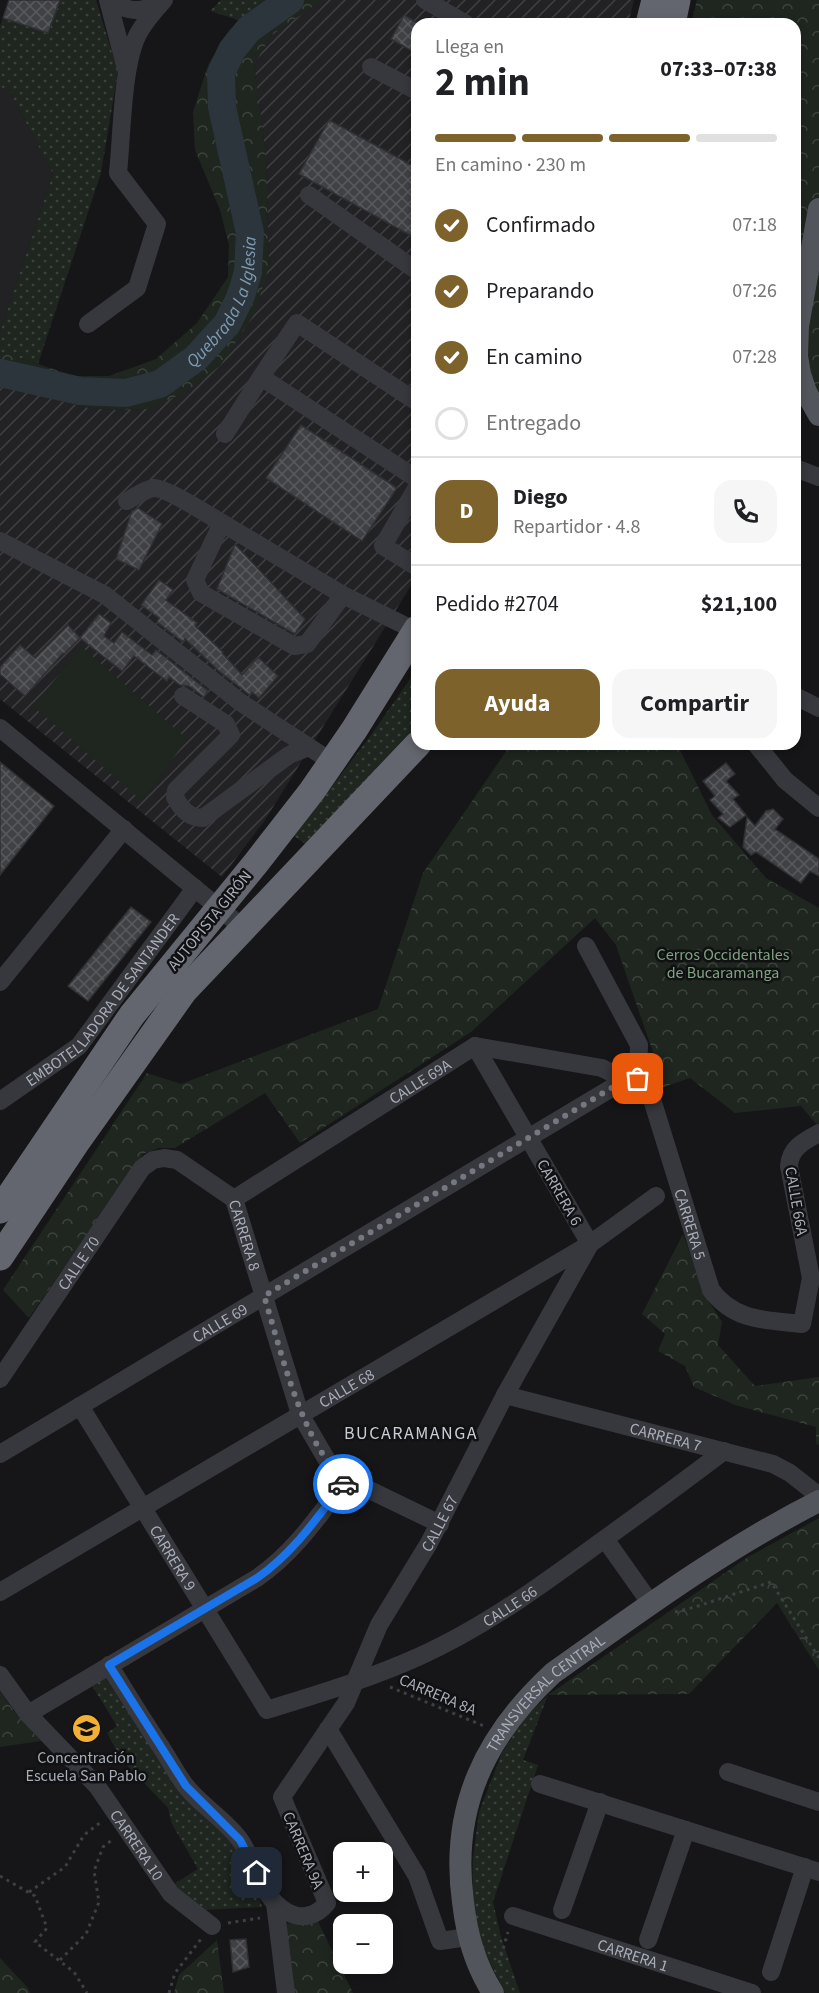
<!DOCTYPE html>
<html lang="es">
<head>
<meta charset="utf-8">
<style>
	:root { --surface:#fff; --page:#f6f6f6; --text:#202124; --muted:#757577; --line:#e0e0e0; --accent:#7e622b }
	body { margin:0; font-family:"Source Sans 3",sans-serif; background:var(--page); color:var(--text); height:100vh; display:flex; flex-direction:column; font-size:22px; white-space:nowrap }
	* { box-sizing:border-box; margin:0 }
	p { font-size:20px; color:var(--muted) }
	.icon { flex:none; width:33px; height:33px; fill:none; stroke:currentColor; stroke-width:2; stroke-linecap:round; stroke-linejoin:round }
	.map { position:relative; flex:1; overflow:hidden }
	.side { position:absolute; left:411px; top:18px; width:390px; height:732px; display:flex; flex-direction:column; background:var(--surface); border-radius:18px; box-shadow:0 3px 9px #0003 }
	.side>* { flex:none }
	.controls { position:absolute; left:333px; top:1842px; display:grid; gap:12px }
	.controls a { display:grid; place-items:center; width:60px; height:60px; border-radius:12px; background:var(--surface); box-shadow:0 3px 9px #0003; font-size:30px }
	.pin { position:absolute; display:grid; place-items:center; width:51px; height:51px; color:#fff; margin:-26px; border-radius:12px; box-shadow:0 3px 9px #0006 }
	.courier { position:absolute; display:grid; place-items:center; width:60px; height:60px; margin:-30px; border:4px solid #1a73e8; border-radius:50%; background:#fff; color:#222; box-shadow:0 2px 8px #0007 }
	.head em { font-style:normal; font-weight:700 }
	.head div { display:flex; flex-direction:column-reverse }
	.head { display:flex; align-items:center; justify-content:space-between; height:102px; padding:0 24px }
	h1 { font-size:39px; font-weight:700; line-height:45px }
	.bar { display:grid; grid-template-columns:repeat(4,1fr); gap:9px 6px; align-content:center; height:72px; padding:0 24px }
	.bar i { height:8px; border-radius:4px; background:var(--line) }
	.bar .active { background:var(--accent) }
	.bar p { grid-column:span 4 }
	.line { display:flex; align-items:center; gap:15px; padding:0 24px; border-top:2px solid var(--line) }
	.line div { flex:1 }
	.round { display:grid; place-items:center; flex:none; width:63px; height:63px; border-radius:18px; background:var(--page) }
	ol { padding:0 24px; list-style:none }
	li { display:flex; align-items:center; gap:18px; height:66px }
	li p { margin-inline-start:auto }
	li .icon { padding:6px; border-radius:50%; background:var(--accent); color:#fff; stroke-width:4 }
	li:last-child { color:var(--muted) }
	li i { width:33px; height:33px; border:3px solid var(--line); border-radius:50% }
	.action { display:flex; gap:12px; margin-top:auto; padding:12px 24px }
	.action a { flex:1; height:69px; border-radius:18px; background:var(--accent); color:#fff; font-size:24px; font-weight:700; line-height:69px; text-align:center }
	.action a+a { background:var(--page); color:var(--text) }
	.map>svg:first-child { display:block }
	.built { fill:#222225 }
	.industrial { fill:url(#industrial-furrows) }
	.grass { fill:url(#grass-dots) }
	.forest { fill:url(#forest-crowns) }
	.pitch { fill:#1e261f }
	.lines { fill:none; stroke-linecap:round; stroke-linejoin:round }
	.river { stroke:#2c353c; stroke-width:28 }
	.building { fill:url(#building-cross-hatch); stroke:#303034; stroke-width:1.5 }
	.path { stroke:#3d3f44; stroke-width:3; stroke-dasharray:3 4.5; stroke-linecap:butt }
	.minor { stroke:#37383d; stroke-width:18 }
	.major { stroke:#53555c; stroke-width:22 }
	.highway { stroke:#63666e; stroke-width:27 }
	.done { stroke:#757880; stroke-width:6; stroke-dasharray:0 10.8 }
	.route { stroke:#1a73e8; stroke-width:8 }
	.labels { text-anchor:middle; stroke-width:5; stroke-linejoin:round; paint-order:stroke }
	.street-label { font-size:16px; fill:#a8adb8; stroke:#111113 }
	.park-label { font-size:16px; fill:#7fa381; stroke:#111113 }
	.poi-label { font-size:16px; fill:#a8adb8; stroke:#111113 }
	.water-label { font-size:18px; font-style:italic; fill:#7f9bb3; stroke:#111113 }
	.neighbourhood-label { font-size:18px; letter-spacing:1.5px; fill:#c9ccd4; stroke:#111113 }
</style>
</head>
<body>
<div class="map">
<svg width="819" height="1993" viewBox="0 0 819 1993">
	<defs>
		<pattern id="industrial-furrows" width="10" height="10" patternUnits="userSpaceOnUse" patternTransform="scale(1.5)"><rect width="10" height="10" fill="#222225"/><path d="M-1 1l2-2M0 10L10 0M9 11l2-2" fill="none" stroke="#3f3f43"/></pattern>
		<pattern id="grass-dots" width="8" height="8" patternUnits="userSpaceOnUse" patternTransform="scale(1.5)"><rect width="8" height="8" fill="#1e261f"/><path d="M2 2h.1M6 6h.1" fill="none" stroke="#3c433d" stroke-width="1.8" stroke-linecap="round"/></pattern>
		<pattern id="forest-crowns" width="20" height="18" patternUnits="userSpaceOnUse" patternTransform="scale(1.5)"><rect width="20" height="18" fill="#1e261f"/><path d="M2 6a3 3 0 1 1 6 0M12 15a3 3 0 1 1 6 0" fill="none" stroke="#3c433d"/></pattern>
		<pattern id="building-cross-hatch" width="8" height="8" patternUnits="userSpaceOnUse" patternTransform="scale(1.5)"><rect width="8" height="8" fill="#404145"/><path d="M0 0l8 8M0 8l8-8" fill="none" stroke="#595a5e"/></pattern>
	</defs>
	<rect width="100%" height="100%" fill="#161618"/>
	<path class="built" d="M 0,87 L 9,90 L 53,174 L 0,332 Z"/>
	<path class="industrial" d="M 322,0 L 634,0 L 628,24 L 417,24 L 417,576 L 265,820 L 222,877 L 0,699 L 0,384 L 84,407 L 113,410 L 147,409 L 269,266 L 266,156 L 254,64 L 272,35 Z"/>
	<g class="grass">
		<path d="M 60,0 L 96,0 L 118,72 L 101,173 L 38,364 L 0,352 L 0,332 L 53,174 L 9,90 L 0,87 L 0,26 L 3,18 L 48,33 Z"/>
		<path d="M 221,0 L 271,0 L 241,21 L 210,11 Z"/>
		<path d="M 417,669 L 417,725 L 307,845 L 294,836 L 369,738 Z"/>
		<path d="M 108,1674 L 233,1840 L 249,1866 L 262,1907 L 203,1910 L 171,1886 L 198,1869 L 172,1824 L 168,1808 L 122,1760 L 107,1733 L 117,1726 L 91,1684 Z"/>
		<path d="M 548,1695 L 523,1760 L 538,1765 L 493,1902 L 501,1937 L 520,1993 L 505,1993 L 482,1946 L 472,1900 L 473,1858 L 479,1812 L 502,1753 L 524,1718 Z"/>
	</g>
	<g class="forest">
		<path d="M 271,0 L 322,0 L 272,35 L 254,64 L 266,156 L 269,266 L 255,313 L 220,366 L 184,393 L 147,409 L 113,410 L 84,407 L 0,384 L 0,352 L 75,376 L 109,376 L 156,359 L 197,323 L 228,277 L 229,245 L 220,210 L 195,150 L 193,112 L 208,65 L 229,30 Z"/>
		<path d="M 697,0 L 819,0 L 819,391 L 795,406 L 795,24 L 691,24 Z"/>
		<path d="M 511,744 L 677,744 L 712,815 L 766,878 L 819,908 L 819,1124 L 817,1125 L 801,1106 L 735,1113 L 690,1078 L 661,1088 L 646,1074 L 654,1055 L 616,945 L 595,918 L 471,1032 L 300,1143 L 265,1093 L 175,1148 L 159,1148 L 143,1154 L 29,1318 L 3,1290 L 147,1073 L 181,1084 L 378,1009 L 423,873 Z"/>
		<path d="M 683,1234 L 704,1294 L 722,1322 L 718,1345 L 755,1386 L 819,1377 L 819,1445 L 816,1444 L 816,1427 L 735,1405 L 694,1387 L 685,1366 L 658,1351 L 665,1334 L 642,1314 Z"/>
		<path d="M 819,1518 L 819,1670 L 777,1603 L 689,1694 L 548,1695 L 748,1557 Z"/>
		<path d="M 0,1691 L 14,1711 L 41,1741 L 0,1747 Z"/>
		<path d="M 318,1922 L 353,1993 L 292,1993 L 283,1924 Z"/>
		<path d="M 217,1940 L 224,1993 L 174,1993 L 179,1975 Z"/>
		<path d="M 0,1958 L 28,1988 L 30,1993 L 0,1993 Z"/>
	</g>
	<path class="pitch" d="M 82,647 L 187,739 L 142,801 L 33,706 Z"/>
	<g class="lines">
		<path class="river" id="s1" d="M 0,373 L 80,391 L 126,393 L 160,384 L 196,358 L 227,324 L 241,296 L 248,272 L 250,233 L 222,107 L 221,73 L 232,50 L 249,29 L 290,0"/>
	</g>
	<g class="building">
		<path d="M 9,0 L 60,0 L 48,33 L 3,18 Z"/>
		<path d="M 404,15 L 417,23 L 417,54 L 391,39 Z"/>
		<path d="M 329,120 L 417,168 L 417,239 L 299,174 Z"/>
		<path d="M 301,425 L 397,488 L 362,541 L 266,478 Z"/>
		<path d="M 138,508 L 162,524 L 139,570 L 116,559 L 132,511 Z"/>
		<path d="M 235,544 L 305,619 L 295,634 L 217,589 Z"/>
		<path d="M 159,580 L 173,590 L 166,600 L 197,623 L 195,626 L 223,652 L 222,653 L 242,675 L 258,657 L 278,676 L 259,698 L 252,692 L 250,695 L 247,693 L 219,671 L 185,639 L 183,642 L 157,622 L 159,618 L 141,605 Z"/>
		<path d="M 99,614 L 111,623 L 104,636 L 114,643 L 122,632 L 152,655 L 156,650 L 208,691 L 204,697 L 189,686 L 180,685 L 169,677 L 167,681 L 134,656 L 122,671 L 80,638 Z"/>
		<path d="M 68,625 L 80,638 L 64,654 L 63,653 L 25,696 L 0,674 L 0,667 L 20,645 L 35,658 Z"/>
		<path d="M 0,762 L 54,806 L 0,875 Z"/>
		<path d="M 726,763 L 735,774 L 726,781 L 739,795 L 733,799 L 746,815 L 730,827 L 718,818 L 723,814 L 710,800 L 715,796 L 703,781 Z"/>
		<path d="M 773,809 L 783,819 L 775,829 L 819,859 L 819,876 L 810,871 L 801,883 L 756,852 L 751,855 L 743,847 L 747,817 L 755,826 L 766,811 Z"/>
		<path d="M 131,907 L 151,922 L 88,1001 L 68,986 Z"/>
		<path d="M 246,1939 L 249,1967 L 233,1972 L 230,1940 Z"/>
	</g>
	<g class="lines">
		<g class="path">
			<path d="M 675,1612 L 695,1607 L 771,1582 L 819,1658"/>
			<path d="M 390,1687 L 484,1726"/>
			<path d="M 0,1876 L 35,1896 L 47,1928 L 35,1942 L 74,1972 L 87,1993"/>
			<path d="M 29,1892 L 65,1867 L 84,1835 L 101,1822"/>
			<path d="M 228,1923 L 260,1918"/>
			<path d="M 60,1960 L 86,1934 L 99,1902 L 94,1871 L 103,1847 L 113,1839"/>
			<path d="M 499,1963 L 508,1932"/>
			<path d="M 169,1993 L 175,1973 L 201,1939"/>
		</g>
		<g class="minor">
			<path d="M 108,0 L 126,69"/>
			<path d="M 112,0 C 126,13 144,13 159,2"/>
			<path d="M 425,0 L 466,24"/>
			<path d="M 371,67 L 417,91"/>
			<path d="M 309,195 L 417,271"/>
			<path d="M 88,324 L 137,288 L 157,224 L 118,173 C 122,136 122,65 138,34 C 145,21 154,11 164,0"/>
			<path d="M 417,402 L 297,323 L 261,377 L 417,479"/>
			<path d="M 225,434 L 261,377"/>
			<path d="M 795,468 L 819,477"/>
			<path d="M 417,487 L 383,546 L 417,567"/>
			<path d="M 127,501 C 134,497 144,490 153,488 C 165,487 209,515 222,523"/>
			<path d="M 0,541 L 105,595 L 240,702 L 309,747"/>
			<path d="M 343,595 L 307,644 L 294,646 L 201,593 L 195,580 L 222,523 L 343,595 L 416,631"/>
			<path d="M 183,696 L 226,724 L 231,735 L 176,790 L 175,797 C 181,809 189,818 203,818 L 289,755 L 309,747 L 332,762"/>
			<path d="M 795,696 L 819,708"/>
			<path d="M 0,728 L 242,927"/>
			<path d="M 756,744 L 785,780 L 819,808"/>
			<path d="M 586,946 L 639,1045 L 638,1079"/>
			<path d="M 0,982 L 124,829"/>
			<path id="s2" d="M 0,1101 L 79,1046 L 195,888"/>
			<path id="s3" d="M 234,1199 L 475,1046 L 602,1068 L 625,1080"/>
			<path id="s4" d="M 0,1379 L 142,1168 L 153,1160 L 164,1158 L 177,1160 L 234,1199 L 300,1414 L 328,1462 L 339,1475 L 347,1479 L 440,1524"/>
			<path id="s5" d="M 505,1395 L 773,1464 L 790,1473 L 819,1496"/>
			<path id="s6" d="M 80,1406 L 267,1710 C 318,1694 369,1679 418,1657 C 483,1628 542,1585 599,1543 C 641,1513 683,1482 724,1451"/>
			<path id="s7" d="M 0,1454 L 625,1080 L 632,1078 L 643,1081 L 650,1093 L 711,1290 C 735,1322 767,1320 802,1324 L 811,1278 L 789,1166 C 790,1148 804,1141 819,1133"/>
			<path d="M 605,1539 L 651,1604"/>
			<path id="s8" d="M 0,1592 L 590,1244 L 656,1196"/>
			<path id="s9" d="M 109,1665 C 126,1692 143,1720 161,1747 C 169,1759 176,1773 185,1785 C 201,1806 225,1819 240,1840 C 257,1864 260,1897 287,1912 C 302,1920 317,1916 327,1903 L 282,1797 L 346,1703 L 379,1625 L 429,1543 L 505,1395 L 590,1244 L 475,1046"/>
			<path id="s10" d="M 0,1675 L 28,1714 L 97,1786 L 171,1894 L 212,1926"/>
			<path d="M 28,1714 L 257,1578 C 295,1552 319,1515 347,1479"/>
			<path d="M 328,1729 L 417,1876 L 440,1941 L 468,1937"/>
			<path d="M 728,1772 L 819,1802"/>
			<path d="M 540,1784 L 819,1872"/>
			<path d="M 275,1903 L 286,1993"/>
			<path d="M 562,1910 L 600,1802"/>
			<path id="s11" d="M 513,1916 L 752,1993"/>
			<path d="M 648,1940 L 686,1830"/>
			<path d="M 771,1972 L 805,1867"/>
		</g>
		<g class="major">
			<path d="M 819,209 L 798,326 L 797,356 L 800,374 L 806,392 L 819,415"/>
			<path id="s12" d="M 493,1993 C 475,1964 467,1936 463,1902 C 450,1808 485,1736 553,1673 C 639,1612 724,1549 819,1501"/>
		</g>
		<g class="highway">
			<path d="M 649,24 L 655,0"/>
			<path d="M 672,24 L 677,0"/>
			<path d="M 0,1210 L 132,1015 L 256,863 L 312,791 L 354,730 L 417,629"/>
			<path d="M 0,1257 L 76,1143 L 184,991 L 418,744"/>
		</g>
	</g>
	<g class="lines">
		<path class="done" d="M 343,1484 L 347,1479 C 304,1454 279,1343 264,1296 L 625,1080 L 638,1079"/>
		<path class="route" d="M 257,1873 L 240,1840 L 186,1786 L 109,1665 L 257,1578 C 293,1553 317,1518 343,1484"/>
	</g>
	<defs>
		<symbol id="school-disc" viewBox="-11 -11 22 22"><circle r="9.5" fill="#f2b134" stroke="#111113"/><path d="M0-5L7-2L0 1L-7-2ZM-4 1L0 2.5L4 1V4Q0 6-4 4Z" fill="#111"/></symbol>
	</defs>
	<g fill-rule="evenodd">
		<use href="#school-disc" x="70" y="1712" width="33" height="33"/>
	</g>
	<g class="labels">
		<g class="street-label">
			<text transform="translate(209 920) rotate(-51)" y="6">AUTOPISTA GIRÓN</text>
			<text dy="6" stroke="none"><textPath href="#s2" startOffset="146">EMBOTELLADORA DE SANTANDER</textPath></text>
			<text dy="6" stroke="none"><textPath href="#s3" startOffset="220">CALLE 69A</textPath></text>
			<text transform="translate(560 1192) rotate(60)" y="6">CARRERA 6</text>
			<text transform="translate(797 1201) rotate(80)" y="6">CALLE 66A</text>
			<text dy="6" stroke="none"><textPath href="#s7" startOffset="898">CARRERA 5</textPath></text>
			<text dy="6" stroke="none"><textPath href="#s4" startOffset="399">CARRERA 8</textPath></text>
			<text dy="6" stroke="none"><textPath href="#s4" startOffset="140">CALLE 70</textPath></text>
			<text dy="6" stroke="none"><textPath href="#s7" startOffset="256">CALLE 69</textPath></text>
			<text dy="6" stroke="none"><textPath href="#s8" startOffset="402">CALLE 68</textPath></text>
			<text dy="6" stroke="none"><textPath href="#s5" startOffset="166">CARRERA 7</textPath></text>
			<text dy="6" stroke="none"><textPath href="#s9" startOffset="784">CALLE 67</textPath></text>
			<text dy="6" stroke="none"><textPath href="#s6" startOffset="178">CARRERA 9</textPath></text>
			<text dy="6" stroke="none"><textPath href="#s6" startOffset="622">CALLE 66</textPath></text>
			<text transform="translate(438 1694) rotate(23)" y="6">CARRERA 8A</text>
			<text dy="6" stroke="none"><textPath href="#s12" startOffset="334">TRANSVERSAL CENTRAL</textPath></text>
			<text dy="6" stroke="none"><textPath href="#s10" startOffset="219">CARRERA 10</textPath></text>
			<text transform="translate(304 1850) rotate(67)" y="6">CARRERA 9A</text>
			<text dy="6" stroke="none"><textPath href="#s11" startOffset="126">CARRERA 1</textPath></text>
		</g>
		<g class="park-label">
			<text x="723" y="960">Cerros Occidentales<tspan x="723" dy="18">de Bucaramanga</tspan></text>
		</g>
		<g class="poi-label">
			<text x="86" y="1763">Concentración<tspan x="86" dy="18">Escuela San Pablo</tspan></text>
		</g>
		<g class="water-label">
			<text dy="6" stroke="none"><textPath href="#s1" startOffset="272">Quebrada La Iglesia</textPath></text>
		</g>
		<g class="neighbourhood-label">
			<text x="411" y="1439">BUCARAMANGA</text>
		</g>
	</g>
</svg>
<div class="controls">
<a>+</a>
<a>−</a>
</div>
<div class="pin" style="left:638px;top:1079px;background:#ea580c"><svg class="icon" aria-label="bag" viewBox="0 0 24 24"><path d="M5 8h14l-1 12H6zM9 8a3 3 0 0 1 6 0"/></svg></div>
<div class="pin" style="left:257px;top:1873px;background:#1f2937"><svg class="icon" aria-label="home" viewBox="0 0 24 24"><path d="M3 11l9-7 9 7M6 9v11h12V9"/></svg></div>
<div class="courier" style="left:343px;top:1484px"><svg class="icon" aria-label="car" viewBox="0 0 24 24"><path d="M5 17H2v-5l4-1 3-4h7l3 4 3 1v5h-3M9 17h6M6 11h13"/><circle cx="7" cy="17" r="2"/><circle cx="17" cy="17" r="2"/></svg></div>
<section class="side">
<div class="head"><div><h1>2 min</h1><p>Llega en</p></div><em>07:33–07:38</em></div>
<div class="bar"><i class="active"></i><i class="active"></i><i class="active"></i><i></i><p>En camino · 230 m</p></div>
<ol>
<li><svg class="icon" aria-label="check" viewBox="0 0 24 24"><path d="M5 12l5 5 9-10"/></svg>Confirmado<p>07:18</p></li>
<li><svg class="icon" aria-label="check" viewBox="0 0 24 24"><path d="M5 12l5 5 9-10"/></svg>Preparando<p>07:26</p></li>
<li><svg class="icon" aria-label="check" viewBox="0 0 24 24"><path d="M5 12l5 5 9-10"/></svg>En camino<p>07:28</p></li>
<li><i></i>Entregado</li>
</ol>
<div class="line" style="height:108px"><b class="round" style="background:var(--accent);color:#fff">D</b><div><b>Diego</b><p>Repartidor · 4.8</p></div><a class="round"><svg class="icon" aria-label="phone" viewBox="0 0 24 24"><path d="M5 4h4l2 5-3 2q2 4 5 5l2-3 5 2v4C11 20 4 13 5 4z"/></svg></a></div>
<div class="line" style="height:78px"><div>Pedido #2704</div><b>$21,100</b></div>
<div class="action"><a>Ayuda</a><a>Compartir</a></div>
</section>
</div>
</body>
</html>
